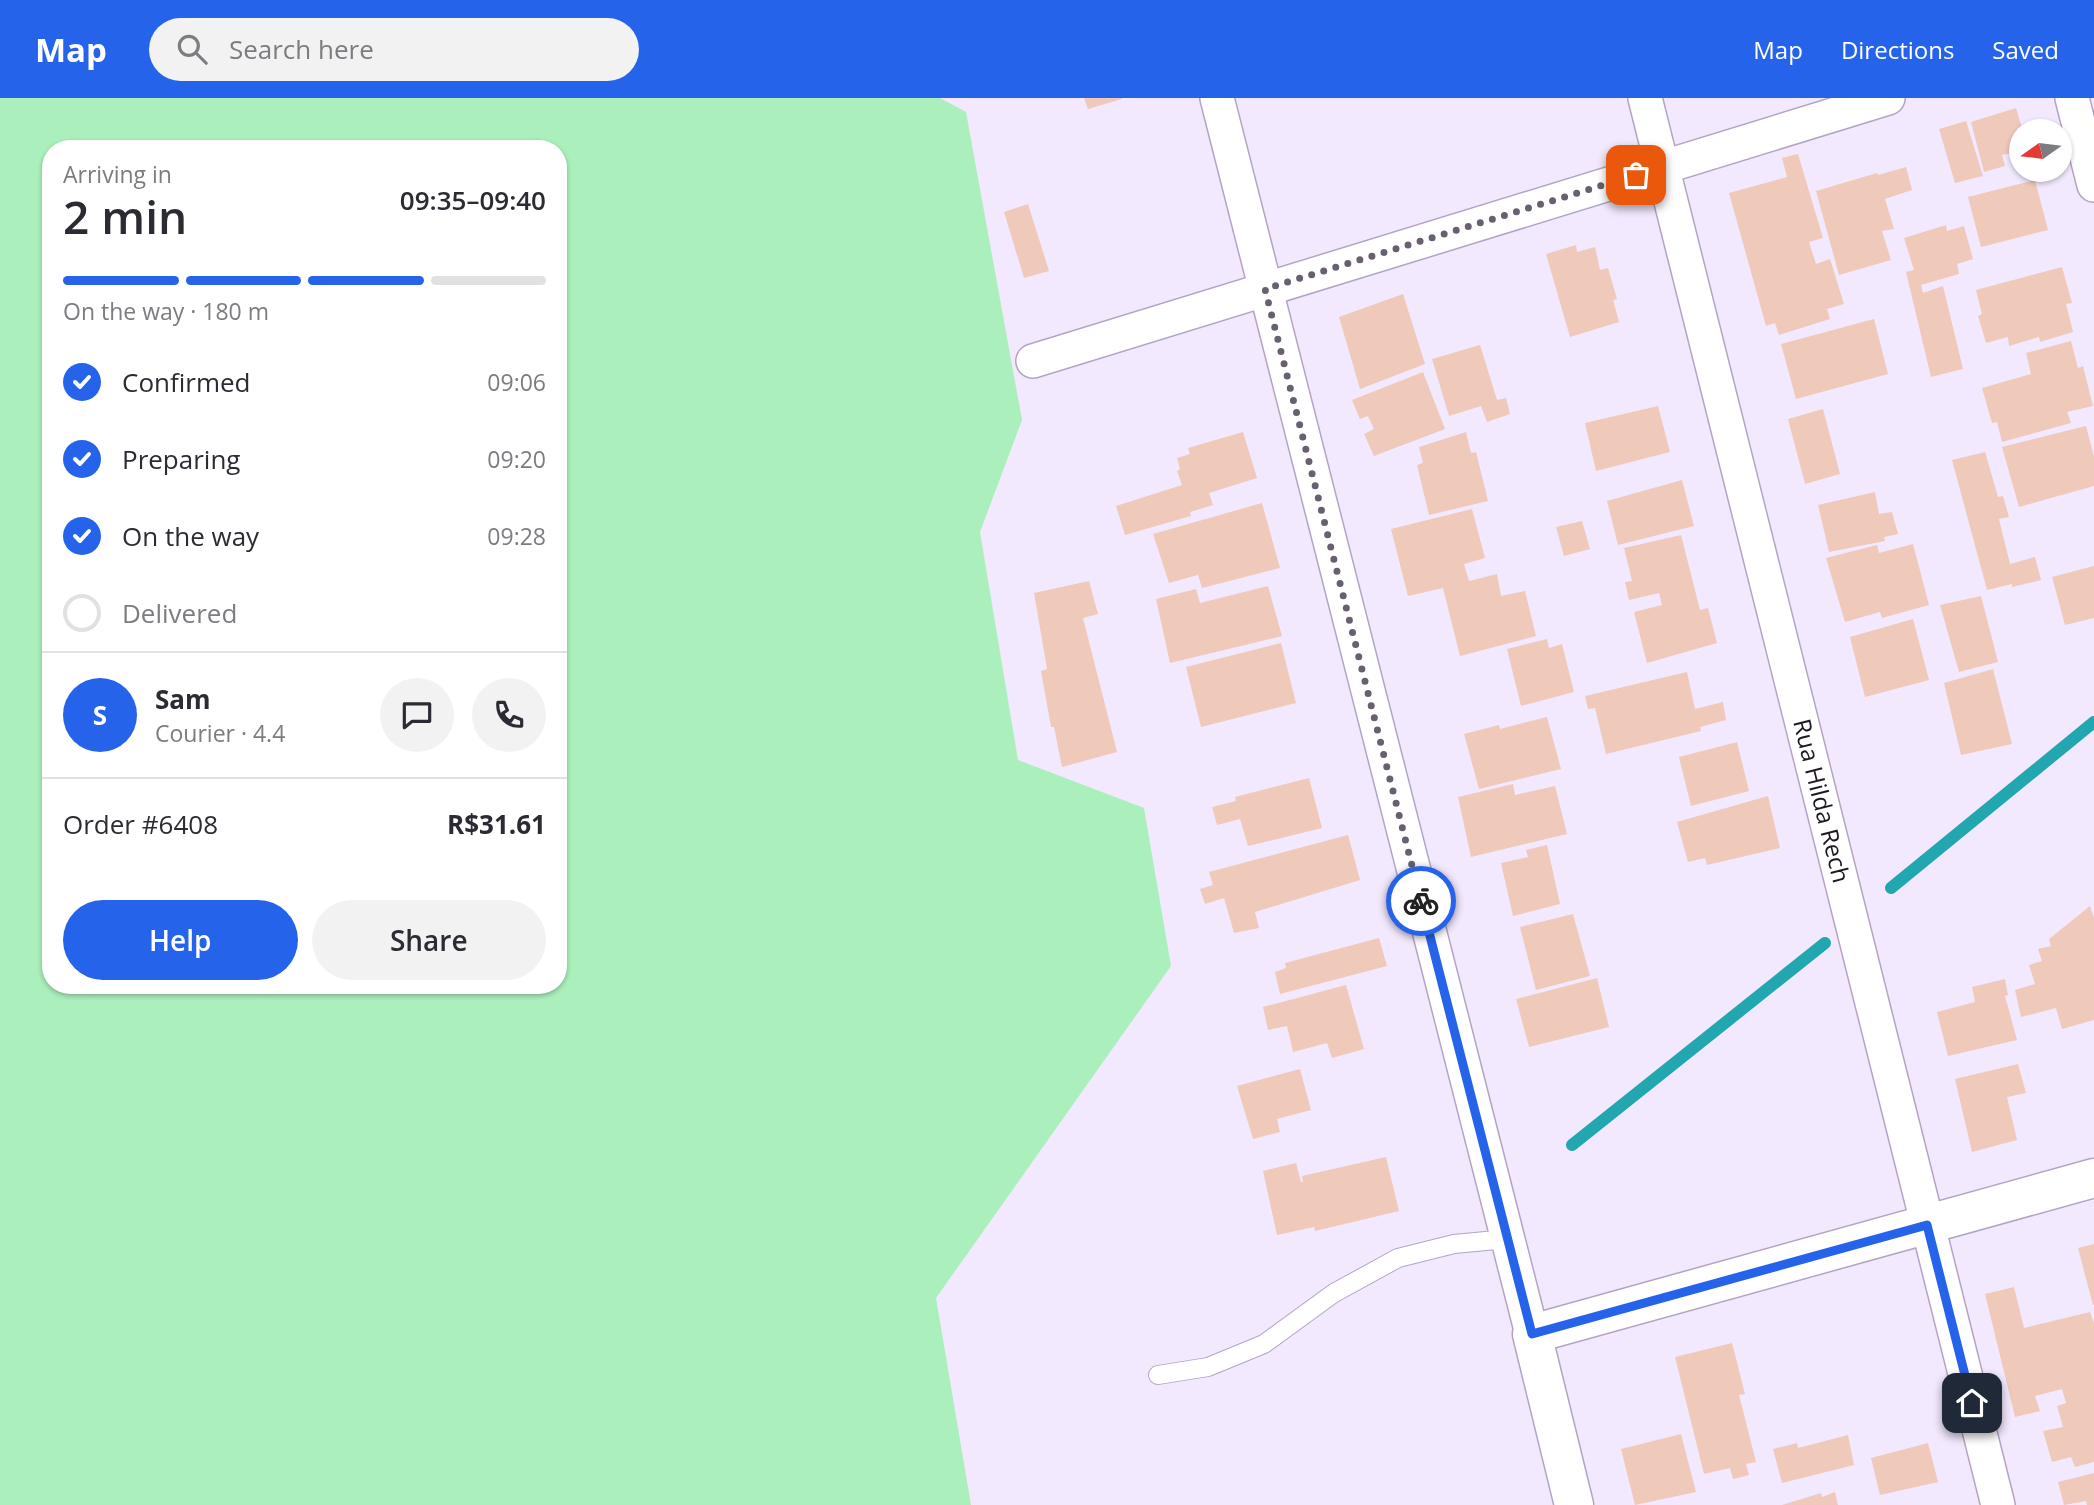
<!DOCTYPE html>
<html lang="en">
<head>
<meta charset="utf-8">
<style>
	:root { --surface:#fff; --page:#f2f2f3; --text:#2b2b33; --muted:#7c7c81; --line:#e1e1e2; --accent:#2563eb }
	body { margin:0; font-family:"Open Sans",sans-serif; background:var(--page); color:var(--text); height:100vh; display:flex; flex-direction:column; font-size:26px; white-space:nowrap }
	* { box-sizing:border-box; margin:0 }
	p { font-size:23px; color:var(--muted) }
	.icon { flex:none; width:38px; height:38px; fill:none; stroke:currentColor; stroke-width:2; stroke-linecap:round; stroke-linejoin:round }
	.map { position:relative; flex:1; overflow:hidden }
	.sheet { position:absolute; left:42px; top:42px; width:525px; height:854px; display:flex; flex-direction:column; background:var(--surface); border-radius:28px; box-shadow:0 2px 5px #0004 }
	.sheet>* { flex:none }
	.needle { width:46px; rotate:256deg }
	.buttons { position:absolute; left:2009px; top:21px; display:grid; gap:14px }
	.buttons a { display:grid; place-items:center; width:63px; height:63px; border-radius:50%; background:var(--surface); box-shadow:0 2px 5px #0004; font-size:35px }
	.pin { position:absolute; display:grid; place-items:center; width:60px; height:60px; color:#fff; margin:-30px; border-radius:14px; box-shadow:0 4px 10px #0006 }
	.courier { position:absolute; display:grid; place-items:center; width:70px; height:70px; margin:-35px; border:5px solid #2563eb; border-radius:50%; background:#fff; color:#222; box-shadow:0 2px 9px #0007 }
	.summary em { font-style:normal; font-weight:600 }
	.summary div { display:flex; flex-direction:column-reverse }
	.summary { display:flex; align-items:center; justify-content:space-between; height:119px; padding:0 21px }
	h1 { font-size:46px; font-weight:600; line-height:52px }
	.bar { display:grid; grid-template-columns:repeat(4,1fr); gap:10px 7px; align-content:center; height:84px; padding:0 21px }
	.bar i { height:9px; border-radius:5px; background:var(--line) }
	.bar .on { background:var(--accent) }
	.bar p { grid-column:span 4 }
	.line { display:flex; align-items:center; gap:18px; padding:0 21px; border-top:2px solid var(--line) }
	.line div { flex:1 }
	.round { display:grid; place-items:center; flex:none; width:74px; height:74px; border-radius:37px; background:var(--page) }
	ol { padding:0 21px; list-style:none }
	li { display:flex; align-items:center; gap:21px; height:77px }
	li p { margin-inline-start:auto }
	li .icon { padding:7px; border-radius:50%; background:var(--accent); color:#fff; stroke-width:4 }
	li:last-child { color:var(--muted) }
	li i { width:38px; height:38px; border:4px solid var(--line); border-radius:50% }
	.button { display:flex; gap:14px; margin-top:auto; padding:14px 21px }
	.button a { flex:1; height:80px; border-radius:42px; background:var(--accent); color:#fff; font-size:28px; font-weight:600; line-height:80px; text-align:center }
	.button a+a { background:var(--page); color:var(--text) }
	header { display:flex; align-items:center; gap:42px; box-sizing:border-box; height:98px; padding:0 35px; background:var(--accent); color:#fff }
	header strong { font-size:33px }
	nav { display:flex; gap:38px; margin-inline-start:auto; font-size:24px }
	.search { width:490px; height:63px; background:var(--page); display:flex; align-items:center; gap:18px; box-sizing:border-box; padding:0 24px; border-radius:38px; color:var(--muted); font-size:26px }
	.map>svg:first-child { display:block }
	.green { fill:#aaefbc; fill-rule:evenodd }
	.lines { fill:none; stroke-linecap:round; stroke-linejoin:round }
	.stream { stroke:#22a6b0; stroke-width:12 }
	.building { fill:#efc9ba }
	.service-casing { stroke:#b4a4c4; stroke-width:20 }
	.minor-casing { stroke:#b4a4c4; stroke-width:36 }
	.tertiary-casing { stroke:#b4a4c4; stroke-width:41 }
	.service { stroke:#fff; stroke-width:18 }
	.minor { stroke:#fff; stroke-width:33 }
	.tertiary { stroke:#fff; stroke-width:38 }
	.done { stroke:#68606f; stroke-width:7; stroke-dasharray:0 12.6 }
	.route { stroke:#2563eb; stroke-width:9 }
	.labels { text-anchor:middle; stroke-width:5; stroke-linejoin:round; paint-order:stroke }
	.street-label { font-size:24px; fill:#1d1722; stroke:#fff }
</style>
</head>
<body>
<header>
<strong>Map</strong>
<div class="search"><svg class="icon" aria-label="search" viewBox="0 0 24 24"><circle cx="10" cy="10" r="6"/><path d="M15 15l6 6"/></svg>Search here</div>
<nav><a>Map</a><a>Directions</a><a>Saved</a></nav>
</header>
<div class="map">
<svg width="2094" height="1407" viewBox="0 0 2094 1407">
	<rect width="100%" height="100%" fill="#f3e9fe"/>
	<path class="green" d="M 0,0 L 940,0 L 966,14 L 1022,322 L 980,434 L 1018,662 L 1144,710 L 1171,868 L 936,1200 L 971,1407 L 0,1407 ZM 51,51 L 558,51 L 558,887 L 51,887 Z"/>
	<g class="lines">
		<g class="stream">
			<path d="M 1891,790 L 2094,624"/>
			<path d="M 1572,1047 L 1825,845"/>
		</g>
	</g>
	<g class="building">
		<path d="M 1084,0 L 1122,0 L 1122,1 L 1088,11 Z"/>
		<path d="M 2016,10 L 2023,33 L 2021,33 L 2021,53 L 2002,57 L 2005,68 L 1984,74 L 1971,24 Z"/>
		<path d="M 1966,23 L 1983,78 L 1955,85 L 1939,31 Z"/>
		<path d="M 1798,56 L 1823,140 L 1809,144 L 1816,166 L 1830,161 L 1844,206 L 1827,211 L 1830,221 L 1779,237 L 1775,225 L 1766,228 L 1729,95 L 1787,79 L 1782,60 Z"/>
		<path d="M 1906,69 L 1912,92 L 1885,101 L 1894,131 L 1882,133 L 1891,162 L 1839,177 L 1816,93 L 1877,75 L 1878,77 Z"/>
		<path d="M 2035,82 L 2048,132 L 1981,149 L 1968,99 Z"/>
		<path d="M 1028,106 L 1049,173 L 1024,180 L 1004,114 Z"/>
		<path d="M 1946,127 L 1947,133 L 1964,128 L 1973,161 L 1957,166 L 1959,176 L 1921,187 L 1923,195 L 1943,188 L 1963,271 L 1931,279 L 1906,174 L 1914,172 L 1904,140 Z"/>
		<path d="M 1576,147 L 1577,154 L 1595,149 L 1600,172 L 1608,170 L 1617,201 L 1613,202 L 1619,224 L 1570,239 L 1546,156 Z"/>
		<path d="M 2062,169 L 2072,205 L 2066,206 L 2073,234 L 2040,244 L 2039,239 L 2009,248 L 2008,239 L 1986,245 L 1978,218 L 1982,216 L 1976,192 Z"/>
		<path d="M 1403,196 L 1425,266 L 1360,291 L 1339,219 Z"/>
		<path d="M 1874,221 L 1888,276 L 1796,301 L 1781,246 Z"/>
		<path d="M 2071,243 L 2078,270 L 2083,268 L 2093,308 L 2067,314 L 2071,325 L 2002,344 L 1997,324 L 1992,325 L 1982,290 L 2031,276 L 2026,255 Z"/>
		<path d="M 1480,247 L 1497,302 L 1506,300 L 1510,316 L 1487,324 L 1481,308 L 1449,318 L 1432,261 Z"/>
		<path d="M 1423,274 L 1445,331 L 1374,358 L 1364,336 L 1374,331 L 1368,318 L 1360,321 L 1352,302 Z"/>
		<path d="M 1658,308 L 1670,354 L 1596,373 L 1585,325 Z"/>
		<path d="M 1823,311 L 1840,376 L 1805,386 L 1788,321 Z"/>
		<path d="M 2086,328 L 2094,359 L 2094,388 L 2019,409 L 2002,349 Z"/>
		<path d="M 1243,334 L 1257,380 L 1209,395 L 1213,407 L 1190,414 L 1191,418 L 1125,437 L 1116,408 L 1182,387 L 1177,373 L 1180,371 L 1177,360 L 1190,356 L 1188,350 Z"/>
		<path d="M 1466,334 L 1471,355 L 1476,354 L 1488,403 L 1429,417 L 1417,367 L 1423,365 L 1419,349 Z"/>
		<path d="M 1985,354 L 1998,399 L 2003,398 L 2009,419 L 1999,421 L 2010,466 L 2035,459 L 2041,482 L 2012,489 L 2012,486 L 1987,492 L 1952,362 Z"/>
		<path d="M 1682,382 L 1694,428 L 1618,447 L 1607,403 Z"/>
		<path d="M 1875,394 L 1879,416 L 1892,414 L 1898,436 L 1884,439 L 1885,443 L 1829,454 L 1818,407 Z"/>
		<path d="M 1262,405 L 1280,470 L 1202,490 L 1198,477 L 1169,485 L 1153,436 Z"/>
		<path d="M 1472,411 L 1485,460 L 1464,466 L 1469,483 L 1497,476 L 1501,498 L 1525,493 L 1536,538 L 1460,558 L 1443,490 L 1408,498 L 1391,431 Z"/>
		<path d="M 1582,423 L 1590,451 L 1564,458 L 1556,429 Z"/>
		<path d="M 1681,437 L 1700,512 L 1708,510 L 1717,545 L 1647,565 L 1634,514 L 1662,507 L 1659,495 L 1629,502 L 1625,484 L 1632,483 L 1624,450 Z"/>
		<path d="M 1913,446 L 1929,507 L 1882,520 L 1880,514 L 1845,524 L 1826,460 L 1877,447 L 1879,455 Z"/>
		<path d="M 2094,468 L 2094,520 L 2065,527 L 2052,479 Z"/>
		<path d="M 1089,483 L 1098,516 L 1083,520 L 1117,654 L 1062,669 L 1054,629 L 1051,629 L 1041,573 L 1047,571 L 1034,495 Z"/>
		<path d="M 1268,488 L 1282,538 L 1170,565 L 1156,501 L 1196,491 L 1200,505 Z"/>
		<path d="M 1981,498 L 1998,564 L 1959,574 L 1940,507 Z"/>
		<path d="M 1913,521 L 1929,582 L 1865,599 L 1850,539 Z"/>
		<path d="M 1547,541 L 1549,550 L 1562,546 L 1574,594 L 1521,608 L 1507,551 Z"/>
		<path d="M 1281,545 L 1296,605 L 1201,629 L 1186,569 Z"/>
		<path d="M 1993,571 L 2012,646 L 1961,657 L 1944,585 Z"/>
		<path d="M 1687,574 L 1695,611 L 1723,604 L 1726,622 L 1700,629 L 1701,633 L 1606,656 L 1595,610 L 1588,611 L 1585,598 Z"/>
		<path d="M 1547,619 L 1561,671 L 1479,691 L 1464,636 L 1499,627 L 1500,631 Z"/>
		<path d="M 1737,644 L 1749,693 L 1691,708 L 1679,659 Z"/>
		<path d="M 1309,680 L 1322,730 L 1248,748 L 1240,721 L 1217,727 L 1212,709 L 1236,703 L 1235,699 Z"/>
		<path d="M 1513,686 L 1515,697 L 1555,688 L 1567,736 L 1471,759 L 1458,699 Z"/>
		<path d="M 1768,698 L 1780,750 L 1707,767 L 1705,760 L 1688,764 L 1677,724 Z"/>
		<path d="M 1348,737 L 1360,782 L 1255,814 L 1259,830 L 1234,835 L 1224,800 L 1205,806 L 1200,791 L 1213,787 L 1209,774 Z"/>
		<path d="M 1547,747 L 1560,806 L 1513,818 L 1501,765 L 1528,759 L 1526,752 Z"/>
		<path d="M 2090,808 L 2094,820 L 2094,922 L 2062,931 L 2056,910 L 2021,919 L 2015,892 L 2035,886 L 2029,867 L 2042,863 L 2038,851 L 2051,848 L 2049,841 Z"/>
		<path d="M 1573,816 L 1590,878 L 1536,892 L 1520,829 Z"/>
		<path d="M 1379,840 L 1387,868 L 1280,896 L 1275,874 L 1286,870 L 1285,865 Z"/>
		<path d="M 1597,880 L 1609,929 L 1529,949 L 1516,901 Z"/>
		<path d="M 2005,881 L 2008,897 L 2005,898 L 2017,942 L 1948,958 L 1937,914 L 1975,904 L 1972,889 Z"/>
		<path d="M 1346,887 L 1364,951 L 1332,960 L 1327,945 L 1293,954 L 1287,928 L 1268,932 L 1263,909 Z"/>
		<path d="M 2018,966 L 2026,995 L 2007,999 L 2017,1042 L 1972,1054 L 1955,981 Z"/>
		<path d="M 1300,971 L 1311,1012 L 1277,1021 L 1280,1034 L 1253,1041 L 1237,988 Z"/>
		<path d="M 1386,1059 L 1399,1113 L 1315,1133 L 1314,1129 L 1277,1137 L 1263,1073 L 1296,1065 L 1301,1084 L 1303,1084 L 1302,1078 Z"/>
		<path d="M 2094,1146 L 2094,1207 L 2093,1207 L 2078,1150 Z"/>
		<path d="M 2014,1189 L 2024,1230 L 2090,1214 L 2094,1225 L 2094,1364 L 2075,1369 L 2071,1359 L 2052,1364 L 2043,1333 L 2063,1329 L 2057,1308 L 2066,1305 L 2062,1291 L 2035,1298 L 2040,1313 L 2015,1319 L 1985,1196 Z"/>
		<path d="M 1732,1245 L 1745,1296 L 1739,1297 L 1756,1364 L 1746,1366 L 1749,1377 L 1733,1381 L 1730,1370 L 1704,1376 L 1675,1259 Z"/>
		<path d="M 1681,1336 L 1696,1394 L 1635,1407 L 1621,1351 Z"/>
		<path d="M 1848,1337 L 1854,1367 L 1782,1385 L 1773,1351 L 1797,1345 L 1798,1350 Z"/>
		<path d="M 1928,1345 L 1938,1384 L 1880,1397 L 1871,1360 Z"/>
		<path d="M 2094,1375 L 2094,1407 L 2087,1407 L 2086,1403 L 2064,1407 L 2058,1384 Z"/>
		<path d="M 1835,1394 L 1838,1407 L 1782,1407 L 1821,1395 L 1822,1399 Z"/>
	</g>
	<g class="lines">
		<defs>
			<path id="service" d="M 1158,1277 L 1208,1269 L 1264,1246 L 1334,1195 L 1398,1160 L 1454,1146 L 1507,1141"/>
			<g id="minor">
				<path d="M 1217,0 L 1532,1236"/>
				<path d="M 1645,0 L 1998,1407"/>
				<path d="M 2072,0 L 2094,87"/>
				<path d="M 1033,263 L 1888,0"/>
			</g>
			<path id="tertiary" d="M 1574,1407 L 1532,1236 L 2094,1080"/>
		</defs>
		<use href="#service" class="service-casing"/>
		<use href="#minor" class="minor-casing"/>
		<use href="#tertiary" class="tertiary-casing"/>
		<use href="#service" class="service"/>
		<use href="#minor" class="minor"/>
		<use href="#tertiary" class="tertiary"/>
	</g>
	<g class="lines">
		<path class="done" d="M 1421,803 L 1265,191 L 1636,77"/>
		<path class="route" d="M 1421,803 L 1532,1236 L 1927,1127 L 1972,1305"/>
	</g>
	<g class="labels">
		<g class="street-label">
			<text transform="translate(1821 703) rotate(76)" y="8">Rua Hilda Rech</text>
		</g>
	</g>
</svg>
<div class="buttons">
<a><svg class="needle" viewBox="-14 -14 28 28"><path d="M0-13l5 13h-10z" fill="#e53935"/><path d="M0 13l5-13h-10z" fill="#7c7c81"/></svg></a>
</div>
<div class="pin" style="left:1636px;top:77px;background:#ea580c"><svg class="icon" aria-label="bag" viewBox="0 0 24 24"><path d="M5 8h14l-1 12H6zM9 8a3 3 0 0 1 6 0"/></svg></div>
<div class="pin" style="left:1972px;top:1305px;background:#1f2937"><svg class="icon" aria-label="home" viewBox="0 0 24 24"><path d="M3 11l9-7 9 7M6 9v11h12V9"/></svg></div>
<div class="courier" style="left:1421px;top:803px"><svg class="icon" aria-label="bike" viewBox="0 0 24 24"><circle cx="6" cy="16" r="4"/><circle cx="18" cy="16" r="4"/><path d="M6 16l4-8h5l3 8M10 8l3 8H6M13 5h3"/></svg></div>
<section class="sheet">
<div class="summary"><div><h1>2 min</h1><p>Arriving in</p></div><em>09:35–09:40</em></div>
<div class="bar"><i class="on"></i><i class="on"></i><i class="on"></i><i></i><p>On the way · 180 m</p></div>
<ol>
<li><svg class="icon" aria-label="check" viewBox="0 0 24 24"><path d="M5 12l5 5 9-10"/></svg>Confirmed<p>09:06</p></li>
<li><svg class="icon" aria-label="check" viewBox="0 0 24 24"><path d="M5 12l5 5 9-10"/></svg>Preparing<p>09:20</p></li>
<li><svg class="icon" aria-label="check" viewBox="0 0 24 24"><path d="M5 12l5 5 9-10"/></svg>On the way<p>09:28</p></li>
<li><i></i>Delivered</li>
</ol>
<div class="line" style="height:126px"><b class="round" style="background:var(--accent);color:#fff">S</b><div><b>Sam</b><p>Courier · 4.4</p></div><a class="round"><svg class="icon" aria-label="chat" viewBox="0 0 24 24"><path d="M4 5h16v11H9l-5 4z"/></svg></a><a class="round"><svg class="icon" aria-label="phone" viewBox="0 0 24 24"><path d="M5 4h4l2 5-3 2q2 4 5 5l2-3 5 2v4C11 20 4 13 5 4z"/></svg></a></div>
<div class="line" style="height:91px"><div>Order #6408</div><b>R$31.61</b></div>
<div class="button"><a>Help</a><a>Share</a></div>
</section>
</div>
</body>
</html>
